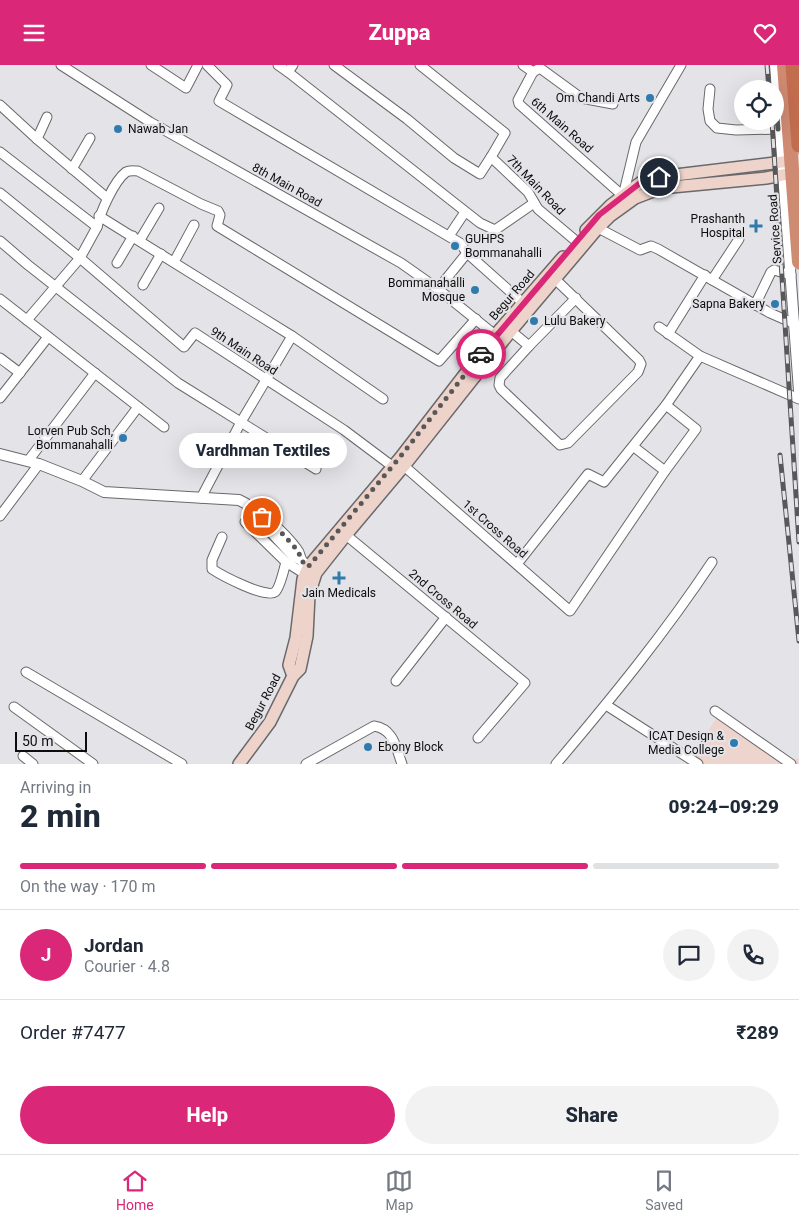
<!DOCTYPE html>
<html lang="en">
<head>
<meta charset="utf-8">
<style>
	:root { --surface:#fff; --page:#f2f2f3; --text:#1f2937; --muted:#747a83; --line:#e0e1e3; --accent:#db2777 }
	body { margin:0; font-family:Roboto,sans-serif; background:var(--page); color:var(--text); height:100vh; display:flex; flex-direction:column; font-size:19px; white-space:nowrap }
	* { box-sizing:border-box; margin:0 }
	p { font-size:16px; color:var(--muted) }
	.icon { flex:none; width:28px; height:28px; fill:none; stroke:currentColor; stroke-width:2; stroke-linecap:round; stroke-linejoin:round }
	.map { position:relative; height:699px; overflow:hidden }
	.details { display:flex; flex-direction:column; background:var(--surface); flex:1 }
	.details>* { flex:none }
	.buttons { position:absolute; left:734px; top:15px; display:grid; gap:10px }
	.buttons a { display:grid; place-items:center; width:50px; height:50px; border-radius:50%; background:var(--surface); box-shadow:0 5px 20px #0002; font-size:25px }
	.scale { position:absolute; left:15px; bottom:12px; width:72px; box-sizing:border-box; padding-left:5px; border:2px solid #0d0d0e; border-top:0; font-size:14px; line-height:18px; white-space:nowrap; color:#0d0d0e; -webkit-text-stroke:4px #e4e3e7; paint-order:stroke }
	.pin { position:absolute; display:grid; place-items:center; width:42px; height:42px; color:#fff; margin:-21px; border:2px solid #fff; border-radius:50%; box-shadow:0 1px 5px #0007 }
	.courier { position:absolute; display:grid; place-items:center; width:50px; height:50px; margin:-25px; border:4px solid #db2777; border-radius:50%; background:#fff; color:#222; box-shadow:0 1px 6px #0007 }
	.bubble { position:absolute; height:35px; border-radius:18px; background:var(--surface); box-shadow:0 5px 20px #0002; font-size:16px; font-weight:800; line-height:35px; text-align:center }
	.overview em { font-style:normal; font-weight:800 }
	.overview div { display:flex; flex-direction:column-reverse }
	.overview { display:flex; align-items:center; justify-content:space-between; height:85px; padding:0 20px }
	h1 { font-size:32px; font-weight:800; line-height:38px }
	.bar { display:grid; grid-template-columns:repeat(4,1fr); gap:8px 5px; align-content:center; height:60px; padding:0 20px }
	.bar i { height:6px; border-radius:4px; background:var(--line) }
	.bar .current { background:var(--accent) }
	.bar p { grid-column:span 4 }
	.line { display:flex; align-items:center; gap:12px; padding:0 20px; border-top:1px solid var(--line) }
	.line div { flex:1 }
	.round { display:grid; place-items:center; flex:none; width:52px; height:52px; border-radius:26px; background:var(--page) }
	.cta { display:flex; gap:10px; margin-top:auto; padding:10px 20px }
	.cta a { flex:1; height:58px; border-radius:30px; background:var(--accent); color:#fff; font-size:20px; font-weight:800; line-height:58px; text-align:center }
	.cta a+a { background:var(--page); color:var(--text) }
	header { display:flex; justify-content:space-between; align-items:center; height:65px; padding:0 20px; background:var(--accent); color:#fff; font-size:22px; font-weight:800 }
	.dock { display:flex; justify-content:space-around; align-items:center; height:70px; border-top:1px solid var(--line); background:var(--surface); font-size:14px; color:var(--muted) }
	.dock a { display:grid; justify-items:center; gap:2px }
	.dock .current { color:var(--accent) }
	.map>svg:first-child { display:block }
	.education { fill:#edd4cc }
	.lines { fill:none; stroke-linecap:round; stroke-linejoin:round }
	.minor-casing { stroke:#69696c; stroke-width:11 }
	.tertiary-casing { stroke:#69696c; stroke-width:12 }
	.secondary-casing { stroke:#69696c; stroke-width:14 }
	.trunk-casing { stroke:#c0c0c0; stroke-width:16 }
	.motorway-casing { stroke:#c0c0c0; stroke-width:18 }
	.minor { stroke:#fff; stroke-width:9 }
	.tertiary { stroke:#fff; stroke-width:10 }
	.secondary { stroke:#edd3ca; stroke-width:11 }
	.trunk { stroke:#cf8a72; stroke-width:14 }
	.motorway { stroke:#c36d4f; stroke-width:15 }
	.rail-casing { stroke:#58585a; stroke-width:5 }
	.rail { stroke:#e4e3e7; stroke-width:3; stroke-dasharray:9; stroke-linecap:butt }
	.done { stroke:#58585a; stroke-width:5; stroke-dasharray:0 9 }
	.route { stroke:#db2777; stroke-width:6 }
	.poi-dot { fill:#307bae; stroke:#e4e3e7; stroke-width:2 }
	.labels { text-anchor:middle; stroke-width:4.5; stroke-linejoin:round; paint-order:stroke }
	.poi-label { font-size:12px; fill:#0d0d0e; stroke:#e4e3e7; text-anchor:end }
	.street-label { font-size:12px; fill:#0d0d0e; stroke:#e4e3e7 }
</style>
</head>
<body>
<header><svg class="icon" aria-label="menu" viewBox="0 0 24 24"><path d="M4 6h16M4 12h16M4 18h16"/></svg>Zuppa<svg class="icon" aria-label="heart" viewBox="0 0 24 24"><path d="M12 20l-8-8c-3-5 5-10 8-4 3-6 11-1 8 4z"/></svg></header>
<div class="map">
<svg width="799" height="699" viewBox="0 0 799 699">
	<rect width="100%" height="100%" fill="#e4e3e7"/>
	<path class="education" d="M 721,646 L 791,694 L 799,694 L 799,699 L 704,699 L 692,691 Z"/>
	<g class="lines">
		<defs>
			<g id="minor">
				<path d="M 61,0 L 150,57 L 401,198 L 438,224 L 495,270"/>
				<path d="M 151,0 L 186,23 L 198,0"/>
				<path d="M 207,0 L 227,20 L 219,36 L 460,178 L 467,188 L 523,238"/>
				<path d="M 278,0 L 288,7 L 293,0"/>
				<path d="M 334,0 L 407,54 L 454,93 L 480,109 L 491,92"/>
				<path d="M 420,0 L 505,68 L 491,92 L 528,127 L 538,144 L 576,176"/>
				<path d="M 523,0 L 533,7 L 518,35 L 519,39 L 623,131 L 636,77 L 681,0"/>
				<path d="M 288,7 L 480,158 L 495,165 L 534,138"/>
				<path d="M 533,7 L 540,3 L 581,33 L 613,39"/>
				<path d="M 710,24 L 708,44 L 710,56 L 717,63 L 736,65 L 780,64"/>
				<path d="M 0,40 L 37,74 L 107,133"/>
				<path d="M 37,74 L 47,52"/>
				<path d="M 0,87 L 97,162 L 80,193 L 27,255"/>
				<path d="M 72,104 L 90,73"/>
				<path d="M 0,128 L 80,193 L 184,282 L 195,268 L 344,365 L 392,401"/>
				<path d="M 99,151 L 292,271 L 383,334"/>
				<path d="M 97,162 C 100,148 114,116 126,107 C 130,105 134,106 138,106 L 201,139 L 218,146 L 220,150 L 217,161 L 439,296 L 476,254"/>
				<path d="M 598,163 L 640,185 L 651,181 L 658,184 L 770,248 L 795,259"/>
				<path d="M 449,171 L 465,147"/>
				<path d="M 140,175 L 159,143"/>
				<path d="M 0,176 L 28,200 L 178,318 L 316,404"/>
				<path d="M 174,197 L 194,160"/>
				<path d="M 117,198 L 133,171"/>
				<path d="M 712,215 L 739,174"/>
				<path d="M 143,220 L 161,189"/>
				<path d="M 438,224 L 467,188"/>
				<path d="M 0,234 L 164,362"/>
				<path d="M 755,240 L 771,207 L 774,205 L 791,210"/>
				<path d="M 659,262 L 700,291 L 799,334"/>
				<path d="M 511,266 L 529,281 L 576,233"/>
				<path d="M 668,269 L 705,210"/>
				<path d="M 529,281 L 500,313 L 499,320 L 501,324 L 560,380 L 568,378 L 638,307 L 641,299 L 639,295 L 555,214"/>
				<path d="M 0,293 L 20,308"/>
				<path d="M 0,333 L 48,272"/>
				<path d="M 634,382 L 665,406"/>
				<path d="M 28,396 L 95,308"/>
				<path d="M 404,401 L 570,546 L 665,406 L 696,364 L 666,340"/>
				<path d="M 82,416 L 138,342"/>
				<path d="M 201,433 L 241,357 L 292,271"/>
				<path d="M 0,451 L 39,399"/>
				<path d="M 245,457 L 286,497 L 305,509"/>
				<path d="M 346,470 L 525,618 L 478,673"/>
				<path d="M 222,472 L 212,495 L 212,504 C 221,510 266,534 275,527 C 280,523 284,504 286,497"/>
				<path d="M 517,499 L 588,409 L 604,417 L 666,340 L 700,291"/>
				<path d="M 26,607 L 182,699"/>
				<path d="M 396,616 L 446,552"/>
				<path d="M 606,640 L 698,699"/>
				<path d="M 14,642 L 93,699"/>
				<path d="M 715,646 L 791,699"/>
				<path d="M 23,691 L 33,699"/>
				<path d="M 306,699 L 374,661 C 394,664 396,683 402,699"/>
				<path d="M 556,699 C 611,634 665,568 712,497"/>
			</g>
			<g id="tertiary">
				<path d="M 775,0 L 799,326"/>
				<path d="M 0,389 L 39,399 L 82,416 L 104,427 L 239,435 C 258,444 285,468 297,485 C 300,488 299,492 302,496 C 305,500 309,503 313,507"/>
				<path d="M 273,469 L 294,492 L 300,494"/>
			</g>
			<g id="secondary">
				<path d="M 586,165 L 611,140 L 640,118 L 659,112 L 799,95"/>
				<path d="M 293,611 L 289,600 L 296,573 L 303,514 L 308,502 L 400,393 L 495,270 L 563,192"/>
				<path d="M 239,699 L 270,657 L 293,611 L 300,604 L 307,571 L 309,530 L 316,508 L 346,470 L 404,401 L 511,266 L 598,163 L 610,151 L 635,133 L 661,123 L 766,113 L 799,107"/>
			</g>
			<path id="trunk" d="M 784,0 L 799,197"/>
			<path id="motorway" d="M 793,0 L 799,80"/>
		</defs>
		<use href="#minor" class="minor-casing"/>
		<use href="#tertiary" class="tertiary-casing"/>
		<use href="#secondary" class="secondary-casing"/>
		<use href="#trunk" class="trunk-casing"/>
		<use href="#motorway" class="motorway-casing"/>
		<use href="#minor" class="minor"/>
		<use href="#tertiary" class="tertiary"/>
		<use href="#secondary" class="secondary"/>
		<use href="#trunk" class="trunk"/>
		<use href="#motorway" class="motorway"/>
		<defs>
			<g id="rail">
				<path d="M 767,0 L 769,24"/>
				<path d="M 775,29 L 778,64"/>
				<path d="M 772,56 L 799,477"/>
				<path d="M 780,390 L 799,576"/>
			</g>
		</defs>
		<use href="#rail" class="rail-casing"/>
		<use href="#rail" class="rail"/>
	</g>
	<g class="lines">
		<path class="done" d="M 262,452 L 270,455 L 299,487 L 300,494 L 308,502 L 400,392 L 481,289"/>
		<path class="route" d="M 481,289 L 599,150 L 640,118 L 659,112"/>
	</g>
	<g class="poi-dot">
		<circle cx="650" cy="33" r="5"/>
		<circle cx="118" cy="64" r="5"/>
		<path d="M753.5 153.5h5v5h5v5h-5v5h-5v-5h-5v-5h5z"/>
		<circle cx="455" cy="181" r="5"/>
		<circle cx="475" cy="225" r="5"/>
		<circle cx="775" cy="239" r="5"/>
		<circle cx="534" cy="256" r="5"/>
		<circle cx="123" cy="373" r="5"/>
		<path d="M336.5 505.5h5v5h5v5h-5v5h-5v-5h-5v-5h5z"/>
		<circle cx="734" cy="678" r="5"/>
		<circle cx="368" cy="682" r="5"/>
	</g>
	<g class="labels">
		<g class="poi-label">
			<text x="640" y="37">Om Chandi Arts</text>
			<text x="128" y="68" text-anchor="start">Nawab Jan</text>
			<text x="745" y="158">Prashanth<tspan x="745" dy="14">Hospital</tspan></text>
			<text x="465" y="178" text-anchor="start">GUHPS<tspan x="465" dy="14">Bommanahalli</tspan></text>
			<text x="465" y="222">Bommanahalli<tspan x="465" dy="14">Mosque</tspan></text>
			<text x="765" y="243">Sapna Bakery</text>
			<text x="544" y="260" text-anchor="start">Lulu Bakery</text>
			<text x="113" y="370">Lorven Pub Sch,<tspan x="113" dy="14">Bommanahalli</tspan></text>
			<text x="339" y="532" text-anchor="middle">Jain Medicals</text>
			<text x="724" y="675">ICAT Design &amp;<tspan x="724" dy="14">Media College</tspan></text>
			<text x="378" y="686" text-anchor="start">Ebony Block</text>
		</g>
		<g class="street-label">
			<text transform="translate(562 60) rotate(41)" y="4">6th Main Road</text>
			<text transform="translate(287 120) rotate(29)" y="4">8th Main Road</text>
			<text transform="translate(536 120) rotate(46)" y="4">7th Main Road</text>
			<text transform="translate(775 164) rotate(-94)" y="4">Service Road</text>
			<text transform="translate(512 230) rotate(-49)" y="4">Begur Road</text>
			<text transform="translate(244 286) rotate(33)" y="4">9th Main Road</text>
			<text transform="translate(495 464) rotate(41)" y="4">1st Cross Road</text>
			<text transform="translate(443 534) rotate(40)" y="4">2nd Cross Road</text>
			<text transform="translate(263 637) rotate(-62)" y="4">Begur Road</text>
		</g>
	</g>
</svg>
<div class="buttons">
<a><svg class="icon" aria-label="locate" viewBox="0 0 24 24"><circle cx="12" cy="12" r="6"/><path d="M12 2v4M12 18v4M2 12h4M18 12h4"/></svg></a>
</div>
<div class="scale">50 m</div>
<div class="pin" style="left:262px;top:452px;background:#ea580c"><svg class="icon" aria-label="bag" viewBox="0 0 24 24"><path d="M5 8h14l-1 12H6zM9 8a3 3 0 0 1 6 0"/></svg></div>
<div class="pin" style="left:659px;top:112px;background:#1f2937"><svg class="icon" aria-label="home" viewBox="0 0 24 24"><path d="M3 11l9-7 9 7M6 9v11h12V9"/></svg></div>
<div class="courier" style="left:481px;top:289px"><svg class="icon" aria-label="car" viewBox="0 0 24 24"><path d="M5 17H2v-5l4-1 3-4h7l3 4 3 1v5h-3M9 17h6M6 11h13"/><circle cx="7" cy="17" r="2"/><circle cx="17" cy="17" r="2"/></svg></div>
<div class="bubble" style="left:179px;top:368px;width:168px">Vardhman Textiles</div>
</div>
<section class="details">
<div class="overview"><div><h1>2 min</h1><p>Arriving in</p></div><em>09:24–09:29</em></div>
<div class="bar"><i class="current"></i><i class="current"></i><i class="current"></i><i></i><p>On the way · 170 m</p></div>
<div class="line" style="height:90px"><b class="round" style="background:var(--accent);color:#fff">J</b><div><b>Jordan</b><p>Courier · 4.8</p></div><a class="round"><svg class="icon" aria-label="chat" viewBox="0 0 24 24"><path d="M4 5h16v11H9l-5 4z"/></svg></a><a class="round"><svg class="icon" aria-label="phone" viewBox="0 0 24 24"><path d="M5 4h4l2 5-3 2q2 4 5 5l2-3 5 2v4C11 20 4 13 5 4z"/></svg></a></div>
<div class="line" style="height:65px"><div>Order #7477</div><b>₹289</b></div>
<div class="cta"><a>Help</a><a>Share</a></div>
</section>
<nav class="dock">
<a class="current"><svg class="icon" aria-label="home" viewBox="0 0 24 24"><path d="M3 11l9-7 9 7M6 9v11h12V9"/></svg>Home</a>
<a><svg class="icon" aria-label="map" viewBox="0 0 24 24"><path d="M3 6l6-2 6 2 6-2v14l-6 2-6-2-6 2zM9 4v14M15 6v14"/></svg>Map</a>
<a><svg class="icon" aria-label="saved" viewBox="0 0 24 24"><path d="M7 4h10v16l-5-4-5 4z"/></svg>Saved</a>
</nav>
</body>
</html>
